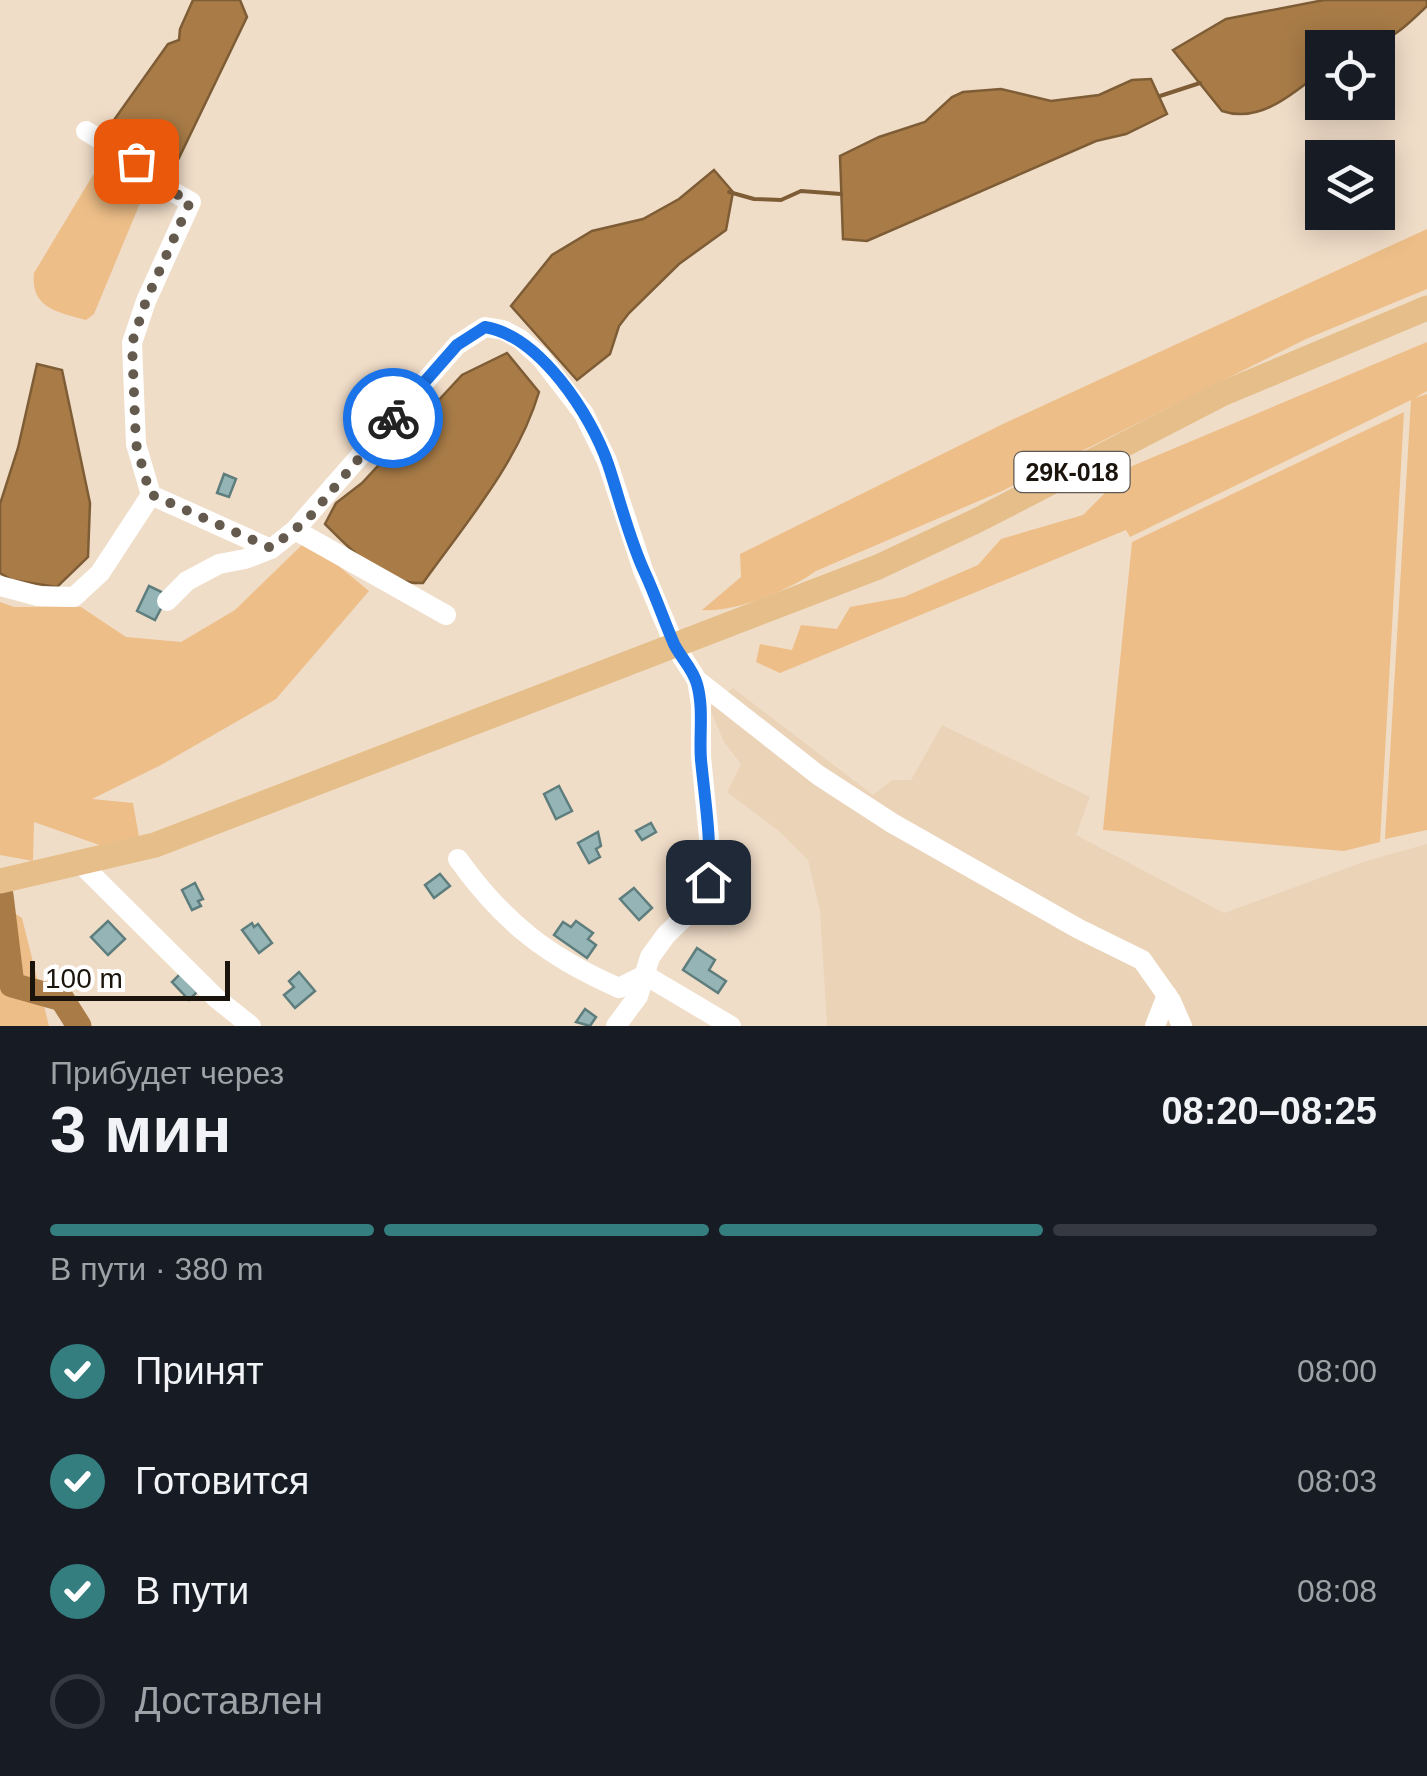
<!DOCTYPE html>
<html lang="ru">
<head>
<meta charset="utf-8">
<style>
	:root { --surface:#171b24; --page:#242831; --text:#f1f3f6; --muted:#9ea1a6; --line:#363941; --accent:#357e80 }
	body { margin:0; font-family:Helvetica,sans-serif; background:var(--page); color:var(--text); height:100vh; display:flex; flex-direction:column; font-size:38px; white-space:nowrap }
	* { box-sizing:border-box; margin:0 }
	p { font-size:32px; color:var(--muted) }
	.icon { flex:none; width:55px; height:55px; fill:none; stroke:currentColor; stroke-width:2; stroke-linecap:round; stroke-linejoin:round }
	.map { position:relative; height:1026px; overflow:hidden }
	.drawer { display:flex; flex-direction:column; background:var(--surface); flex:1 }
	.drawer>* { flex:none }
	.fabs { position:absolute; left:1305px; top:30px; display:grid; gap:20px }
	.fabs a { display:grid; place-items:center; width:90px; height:90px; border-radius:0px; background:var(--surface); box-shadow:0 5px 25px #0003; font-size:50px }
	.scale { position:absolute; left:30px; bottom:25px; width:200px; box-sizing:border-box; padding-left:10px; border:5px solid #1a140d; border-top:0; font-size:28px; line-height:35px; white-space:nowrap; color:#1a140d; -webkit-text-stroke:8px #fff; paint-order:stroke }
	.pin { position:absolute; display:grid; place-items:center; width:85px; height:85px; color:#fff; margin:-42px; border-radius:20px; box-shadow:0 5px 15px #0006 }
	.courier { position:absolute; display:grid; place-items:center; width:100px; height:100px; margin:-50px; border:8px solid #1a73e8; border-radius:50%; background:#fff; color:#222; box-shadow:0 2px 12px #0007 }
	.summary em { font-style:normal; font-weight:800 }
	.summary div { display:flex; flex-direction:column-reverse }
	.summary { display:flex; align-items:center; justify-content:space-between; height:170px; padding:0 50px }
	h1 { font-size:65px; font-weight:800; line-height:75px }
	.bar { display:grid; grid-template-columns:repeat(4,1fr); gap:15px 10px; align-content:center; height:120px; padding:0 50px }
	.bar i { height:12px; border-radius:8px; background:var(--line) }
	.bar .on { background:var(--accent) }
	.bar p { grid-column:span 4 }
	ol { padding:0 50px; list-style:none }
	li { display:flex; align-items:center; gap:30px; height:110px }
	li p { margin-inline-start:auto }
	li .icon { padding:10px; border-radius:50%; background:var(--accent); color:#fff; stroke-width:4 }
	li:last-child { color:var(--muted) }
	li i { width:55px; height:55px; border:5px solid var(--line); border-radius:50% }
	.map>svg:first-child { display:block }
	.built { fill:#ebd3b8 }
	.green { fill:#edbe88 }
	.water { fill:#a97c47; stroke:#7e5d36; stroke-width:2.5 }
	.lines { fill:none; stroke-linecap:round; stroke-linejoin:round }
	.stream { stroke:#7e5d36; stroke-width:4 }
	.river { stroke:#a97c47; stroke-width:25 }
	.building { fill:#94b4b5; stroke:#5e7d7d; stroke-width:2.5 }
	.minor { stroke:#fff; stroke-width:20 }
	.major { stroke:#e5be8a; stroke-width:25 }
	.done { stroke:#655a4e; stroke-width:10; stroke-dasharray:0 18 }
	.route { stroke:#1a73e8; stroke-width:12 }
	.labels { text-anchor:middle; stroke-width:9; stroke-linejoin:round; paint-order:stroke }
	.shield { fill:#fff; stroke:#5f5a56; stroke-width:2.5 }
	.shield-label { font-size:25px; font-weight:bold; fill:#1a140d }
</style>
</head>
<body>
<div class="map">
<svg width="1427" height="1026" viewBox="0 0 1427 1026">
	<rect width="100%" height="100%" fill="#f0ddc8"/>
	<path class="built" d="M 733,688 L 873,795 L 892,780 L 911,780 L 942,725 L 1090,797 L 1076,835 L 1224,913 L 1366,861 L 1427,844 L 1427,1026 L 827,1026 L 820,911 L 808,860 L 780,832 L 727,792 L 741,764 L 724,742 L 709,707 Z"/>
	<g class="green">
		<path d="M 112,172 L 145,191 L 94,314 L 86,320 C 58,312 30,308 34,273 L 93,175 Z"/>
		<path d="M 1427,229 L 1427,289 L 1306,339 L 1002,491 L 816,571 C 790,590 734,613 702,610 L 741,577 L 740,554 L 1005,423 Z"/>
		<path d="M 1427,342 L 1427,391 L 1415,398 L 1427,394 L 1427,830 L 1385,839 L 1411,400 L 1130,537 L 1126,530 L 780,673 L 756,662 L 760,644 L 792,650 L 801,625 L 837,629 L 850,607 L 904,597 L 978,565 L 1001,539 L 1083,515 L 1132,466 Z"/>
		<path d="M 1404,412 L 1380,842 L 1344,851 L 1103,830 L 1132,542 Z"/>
		<path d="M 307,540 L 369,591 L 276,699 L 161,765 L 92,799 L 133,803 L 139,837 L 105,847 L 34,822 L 33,861 L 0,855 L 0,602 L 14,607 L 81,607 L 126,637 L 181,642 L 235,610 Z"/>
		<path d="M 0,903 L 22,918 L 49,1026 L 0,1026 Z"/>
	</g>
	<g class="water">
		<path d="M 193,0 L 240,0 L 247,17 L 176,164 L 170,167 L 112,141 L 109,127 L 168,44 L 179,40 L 180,29 Z"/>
		<path d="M 1324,0 L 1427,0 L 1427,6 C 1387,45 1378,48 1322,48 L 1322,71 C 1294,93 1260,124 1222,111 L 1173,50 L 1226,19 Z"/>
		<path d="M 1151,79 L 1167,114 L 1126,134 L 1096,141 L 867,241 L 843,239 L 840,156 L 879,137 L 925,122 L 952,97 L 963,92 L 1001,89 L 1051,101 L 1099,95 L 1132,80 Z"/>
		<path d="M 714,170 L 733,192 L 726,230 L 679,264 L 629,313 L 619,326 L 610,354 L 577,380 L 511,306 L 552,255 L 592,231 L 643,219 L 679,199 Z"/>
		<path d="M 507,353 L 539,392 C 518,463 465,524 423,583 C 383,585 351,550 325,524 L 336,503 L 362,483 L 462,375 Z"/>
		<path d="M 37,364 L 62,370 L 90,503 L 88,557 L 57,587 L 12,580 L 0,573 L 0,504 L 18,448 Z"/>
	</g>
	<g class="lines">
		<g class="stream">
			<path d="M 1160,96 L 1200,83"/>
			<path d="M 729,192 L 754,199 L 781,200 L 801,191 L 841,194"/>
		</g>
		<path class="river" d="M 1,895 L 12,985 L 62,999 L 79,1026"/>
	</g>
	<g class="building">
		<path d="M 224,474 L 236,479 L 229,497 L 217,493 Z"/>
		<path d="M 149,586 L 168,595 L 155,620 L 137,611 Z"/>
		<path d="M 559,786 L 572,811 L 556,819 L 544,794 Z"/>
		<path d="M 651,823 L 656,832 L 642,840 L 636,831 Z"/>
		<path d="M 598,832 L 601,846 L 596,849 L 600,857 L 589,863 L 578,843 Z"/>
		<path d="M 440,874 L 450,886 L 434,898 L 425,885 Z"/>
		<path d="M 195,883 L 203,899 L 198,901 L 201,906 L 192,910 L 182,890 Z"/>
		<path d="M 634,888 L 652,908 L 639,920 L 620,899 Z"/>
		<path d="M 108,921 L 125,939 L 108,955 L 91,937 Z"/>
		<path d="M 576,921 L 593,933 L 588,939 L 596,945 L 587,958 L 554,935 L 563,922 L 571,927 Z"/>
		<path d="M 252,923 L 254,927 L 258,924 L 272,943 L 259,953 L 242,930 Z"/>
		<path d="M 697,948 L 715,960 L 709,970 L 726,981 L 718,993 L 683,970 Z"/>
		<path d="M 299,972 L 315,991 L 295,1008 L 284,995 L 294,987 L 289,981 Z"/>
		<path d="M 180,974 L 197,992 L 189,1000 L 172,982 Z"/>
		<path d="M 585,1009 L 596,1017 L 590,1026 L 576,1022 Z"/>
	</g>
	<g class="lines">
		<g class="minor">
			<path d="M 86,131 L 136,161 L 168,189 L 191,202 L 146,301 L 132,343 L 136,444 L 151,495"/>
			<path d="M 0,586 L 38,596 L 74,597 L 100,573 L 151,495 L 271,549"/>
			<path d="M 167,601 L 187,581 L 219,564 L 245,559 L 271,549 L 295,530"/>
			<path d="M 446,615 L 295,530 L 457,345 L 485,327 L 503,330 L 520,339 L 541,358 L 584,414 L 607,461 L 643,570 L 675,646 L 697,680 L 818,775 L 892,823 L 1079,929 L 1142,960 L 1171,1001 L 1182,1026"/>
			<path d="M 458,859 C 503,922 548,957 619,988 L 645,975 L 731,1026"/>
			<path d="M 80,863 L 216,998 L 251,1026"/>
			<path d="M 616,1026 L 638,996 L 650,957 L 666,935 L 706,896 L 711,859 L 701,756 L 701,705 L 697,680"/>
			<path d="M 1155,1026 L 1167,995"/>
		</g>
		<path class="major" d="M 0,881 L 155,845 L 878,567 L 978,520 L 1222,394 L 1427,308"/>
	</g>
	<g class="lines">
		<path class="done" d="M 136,161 L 168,189 L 190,202 L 146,301 L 132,343 L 136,444 L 150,494 L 271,548 L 308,519 L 393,418"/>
		<path class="route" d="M 393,418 L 457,345 L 485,327 C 540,336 591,415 608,464 C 620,500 629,539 645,573 C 656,597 664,621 674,644 C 681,658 693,669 697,684 C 704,709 699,735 701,760 C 705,801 712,842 708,882"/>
	</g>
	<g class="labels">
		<rect class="shield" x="1014.5" y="452" width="115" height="40" rx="8"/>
		<g class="shield-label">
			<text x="1072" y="481">29К-018</text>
		</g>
	</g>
</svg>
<div class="fabs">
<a><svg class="icon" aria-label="locate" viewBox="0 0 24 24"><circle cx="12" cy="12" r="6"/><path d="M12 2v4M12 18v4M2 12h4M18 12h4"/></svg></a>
<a><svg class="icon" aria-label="layers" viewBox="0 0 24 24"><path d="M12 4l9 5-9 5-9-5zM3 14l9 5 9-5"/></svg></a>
</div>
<div class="scale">100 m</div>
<div class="pin" style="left:136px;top:161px;background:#ea580c"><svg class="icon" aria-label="bag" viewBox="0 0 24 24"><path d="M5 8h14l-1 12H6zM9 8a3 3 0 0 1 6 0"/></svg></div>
<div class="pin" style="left:708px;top:882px;background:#1f2937"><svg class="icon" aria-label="home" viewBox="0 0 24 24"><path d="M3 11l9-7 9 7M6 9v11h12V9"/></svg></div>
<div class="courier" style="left:393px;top:418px"><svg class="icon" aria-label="bike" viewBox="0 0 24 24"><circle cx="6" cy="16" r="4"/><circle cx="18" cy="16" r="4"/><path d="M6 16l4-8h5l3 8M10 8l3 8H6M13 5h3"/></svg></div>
</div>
<section class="drawer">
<div class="summary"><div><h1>3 мин</h1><p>Прибудет через</p></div><em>08:20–08:25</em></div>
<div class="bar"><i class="on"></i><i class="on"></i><i class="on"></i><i></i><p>В пути · 380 m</p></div>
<ol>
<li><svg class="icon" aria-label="check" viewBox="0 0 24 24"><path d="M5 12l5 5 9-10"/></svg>Принят<p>08:00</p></li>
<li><svg class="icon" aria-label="check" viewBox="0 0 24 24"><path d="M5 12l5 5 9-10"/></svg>Готовится<p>08:03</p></li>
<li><svg class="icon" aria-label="check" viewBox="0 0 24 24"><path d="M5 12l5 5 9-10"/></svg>В пути<p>08:08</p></li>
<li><i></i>Доставлен</li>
</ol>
</section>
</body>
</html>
